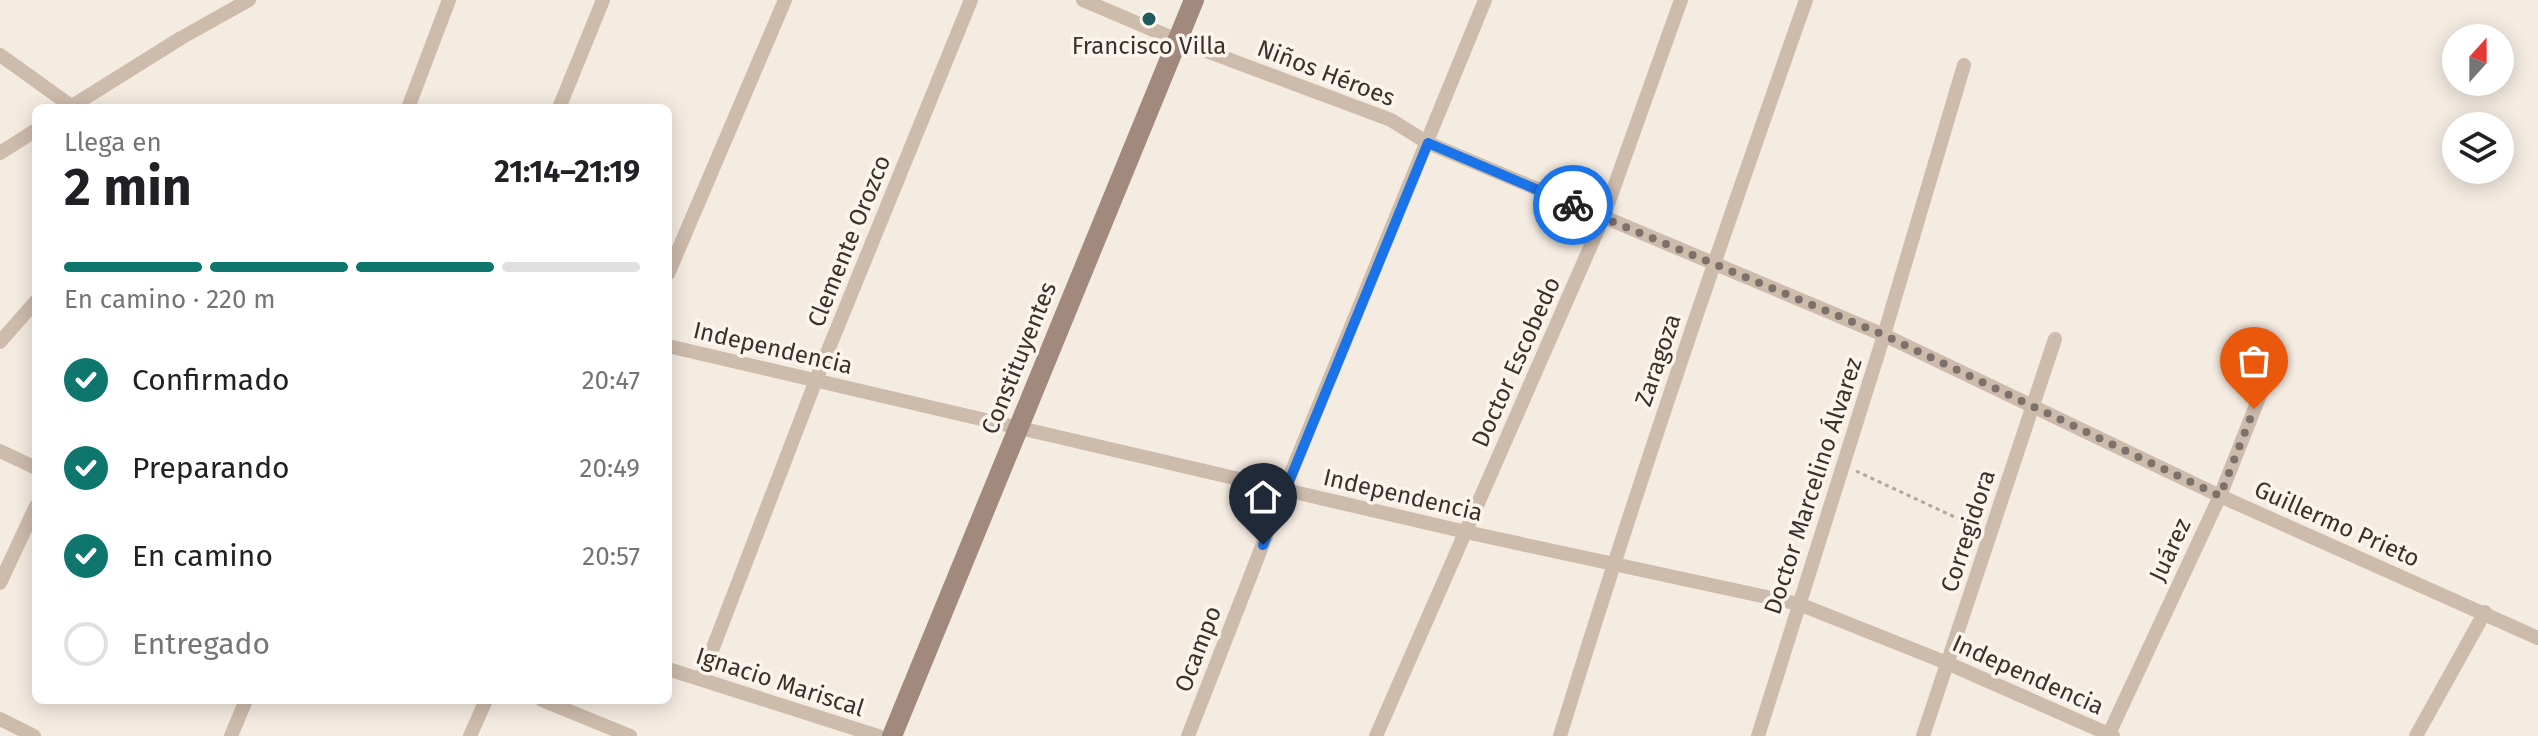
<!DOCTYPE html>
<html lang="es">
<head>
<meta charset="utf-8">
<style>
	:root { --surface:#fff; --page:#f2f2f2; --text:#202124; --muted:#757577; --line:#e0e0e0; --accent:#0f766e }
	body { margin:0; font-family:"Fira Sans",sans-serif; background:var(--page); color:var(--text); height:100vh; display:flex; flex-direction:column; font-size:30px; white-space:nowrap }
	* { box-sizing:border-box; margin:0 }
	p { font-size:26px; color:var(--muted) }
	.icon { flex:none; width:44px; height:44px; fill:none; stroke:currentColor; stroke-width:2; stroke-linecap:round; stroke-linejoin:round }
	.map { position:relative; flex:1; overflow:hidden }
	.panel { position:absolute; left:32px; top:104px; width:640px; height:600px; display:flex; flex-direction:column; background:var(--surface); border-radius:12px; box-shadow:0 4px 20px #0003 }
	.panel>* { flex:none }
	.needle { width:52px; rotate:21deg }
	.buttons { position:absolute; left:2442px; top:24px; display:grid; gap:16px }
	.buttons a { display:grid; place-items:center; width:72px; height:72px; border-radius:50%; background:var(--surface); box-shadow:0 4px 20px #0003; font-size:40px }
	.pin { position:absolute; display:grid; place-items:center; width:68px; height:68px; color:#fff; margin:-82px -34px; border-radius:50% 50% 50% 0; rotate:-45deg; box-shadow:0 0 8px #0007 }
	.pin .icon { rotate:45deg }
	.courier { position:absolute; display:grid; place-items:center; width:80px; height:80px; margin:-40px; border:6px solid #1a73e8; border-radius:50%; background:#fff; color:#222; box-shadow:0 2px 10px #0007 }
	.summary em { font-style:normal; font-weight:700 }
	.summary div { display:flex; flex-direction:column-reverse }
	.summary { display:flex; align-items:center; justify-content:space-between; height:136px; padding:0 32px }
	h1 { font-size:52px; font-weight:700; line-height:60px }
	.bar { display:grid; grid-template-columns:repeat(4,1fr); gap:12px 8px; align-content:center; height:96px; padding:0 32px }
	.bar i { height:10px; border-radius:6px; background:var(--line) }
	.bar .active { background:var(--accent) }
	.bar p { grid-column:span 4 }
	ol { padding:0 32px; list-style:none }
	li { display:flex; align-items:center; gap:24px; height:88px }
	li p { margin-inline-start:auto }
	li .icon { padding:8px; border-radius:50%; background:var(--accent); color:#fff; stroke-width:4 }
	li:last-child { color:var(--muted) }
	li i { width:44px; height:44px; border:4px solid var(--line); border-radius:50% }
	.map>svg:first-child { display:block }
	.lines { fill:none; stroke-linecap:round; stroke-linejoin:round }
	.path { stroke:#b9a596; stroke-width:3; stroke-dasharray:4 4; stroke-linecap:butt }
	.street { stroke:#cdbbac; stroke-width:14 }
	.secondary { stroke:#a18a7d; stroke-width:20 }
	.done { stroke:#7c716b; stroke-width:8; stroke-dasharray:0 14.4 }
	.route { stroke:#1a73e8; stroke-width:10 }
	.poi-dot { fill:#1f5a5e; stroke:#fbf5ee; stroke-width:3 }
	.labels { text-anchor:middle; stroke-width:7; stroke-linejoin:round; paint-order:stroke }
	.poi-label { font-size:24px; fill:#3b302b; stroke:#fbf5ee }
	.street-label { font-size:24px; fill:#3b302b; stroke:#fbf5ee }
</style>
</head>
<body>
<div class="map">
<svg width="2538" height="736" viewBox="0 0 2538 736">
	<rect width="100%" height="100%" fill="#f4ebe1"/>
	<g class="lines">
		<path class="path" d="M 1856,471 L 1976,527"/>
		<g class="street">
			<path d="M 1083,0 L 1177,40 L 1391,120 L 1428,143 L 1884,335 L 2220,496 L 2538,638"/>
			<path d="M 0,55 L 74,108"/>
			<path d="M 69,108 L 181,38 L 249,0"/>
			<path d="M 408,108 L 449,0"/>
			<path d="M 559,108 L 603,0"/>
			<path d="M 0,153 L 36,130"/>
			<path d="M 668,274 L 785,0"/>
			<path d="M 0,342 L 36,301"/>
			<path d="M 668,346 L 1466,532 L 1799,604 L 1947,663 L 2113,736"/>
			<path d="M 0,451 L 36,468"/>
			<path d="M 0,583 L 36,506"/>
			<path d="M 668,669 L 878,736"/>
			<path d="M 701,679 L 816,380 L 971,0"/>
			<path d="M 542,700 L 630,736"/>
			<path d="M 0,719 L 34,736"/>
			<path d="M 231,736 L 246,700"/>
			<path d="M 470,736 L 486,700"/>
			<path d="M 1188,736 L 1284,490 L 1485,0"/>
			<path d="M 1376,736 L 1603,218 L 1681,0"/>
			<path d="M 1560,736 C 1636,488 1720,244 1806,0"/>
			<path d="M 1758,736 L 1884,335 L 1964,65"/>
			<path d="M 1923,736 L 2055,339"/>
			<path d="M 2108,736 L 2220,496 L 2266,380"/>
			<path d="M 2416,736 L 2485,612"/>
		</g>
		<path class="secondary" d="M 892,736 L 1194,0"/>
	</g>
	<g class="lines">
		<path class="done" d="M 1573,205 L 1884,335 L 2220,496 L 2254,409"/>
		<path class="route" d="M 1263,545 L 1428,143 L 1573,205"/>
	</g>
	<circle class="poi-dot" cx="1149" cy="19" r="8"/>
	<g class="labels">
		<g class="poi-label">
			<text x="1149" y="54">Francisco Villa</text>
		</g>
		<g class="street-label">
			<text transform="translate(1326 73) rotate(21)" y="8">Niños Héroes</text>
			<text transform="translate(849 241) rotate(-68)" y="8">Clemente Orozco</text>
			<text transform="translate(773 348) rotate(13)" y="8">Independencia</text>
			<text transform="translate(1019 358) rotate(-68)" y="8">Constituyentes</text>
			<text transform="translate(1658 360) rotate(-71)" y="8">Zaragoza</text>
			<text transform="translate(1516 362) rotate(-66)" y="8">Doctor Escobedo</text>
			<text transform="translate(1813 486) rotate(-72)" y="8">Doctor Marcelino Álvarez</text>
			<text transform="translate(1403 495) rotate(13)" y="8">Independencia</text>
			<text transform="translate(2337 524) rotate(24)" y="8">Guillermo Prieto</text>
			<text transform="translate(1968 531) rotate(-72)" y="8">Corregidora</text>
			<text transform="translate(2170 550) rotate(-65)" y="8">Juárez</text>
			<text transform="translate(1198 649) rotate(-69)" y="8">Ocampo</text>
			<text transform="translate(2028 675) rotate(24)" y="8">Independencia</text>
			<text transform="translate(780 682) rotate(18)" y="8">Ignacio Mariscal</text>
		</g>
	</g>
</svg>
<div class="buttons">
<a><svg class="needle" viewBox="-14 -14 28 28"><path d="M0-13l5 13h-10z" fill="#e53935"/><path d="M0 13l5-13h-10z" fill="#757577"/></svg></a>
<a><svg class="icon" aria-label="layers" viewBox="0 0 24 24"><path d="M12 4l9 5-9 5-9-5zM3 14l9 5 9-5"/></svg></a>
</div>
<div class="pin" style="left:2254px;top:409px;background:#ea580c"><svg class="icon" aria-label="bag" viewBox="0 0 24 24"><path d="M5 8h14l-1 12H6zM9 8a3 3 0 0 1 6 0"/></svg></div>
<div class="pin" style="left:1263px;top:545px;background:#1f2937"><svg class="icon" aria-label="home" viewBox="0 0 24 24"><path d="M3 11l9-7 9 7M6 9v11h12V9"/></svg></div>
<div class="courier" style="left:1573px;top:205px"><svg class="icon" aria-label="bike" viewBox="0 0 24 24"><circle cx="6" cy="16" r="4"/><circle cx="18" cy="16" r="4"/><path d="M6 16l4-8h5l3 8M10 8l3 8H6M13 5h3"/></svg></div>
<section class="panel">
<div class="summary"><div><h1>2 min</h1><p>Llega en</p></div><em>21:14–21:19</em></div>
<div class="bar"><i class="active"></i><i class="active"></i><i class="active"></i><i></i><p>En camino · 220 m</p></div>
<ol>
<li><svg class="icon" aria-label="check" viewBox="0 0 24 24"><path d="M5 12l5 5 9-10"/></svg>Confirmado<p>20:47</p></li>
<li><svg class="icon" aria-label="check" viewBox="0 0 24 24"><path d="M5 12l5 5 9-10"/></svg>Preparando<p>20:49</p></li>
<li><svg class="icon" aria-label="check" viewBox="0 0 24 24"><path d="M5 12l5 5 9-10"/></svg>En camino<p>20:57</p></li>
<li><i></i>Entregado</li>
</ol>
</section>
</div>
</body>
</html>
